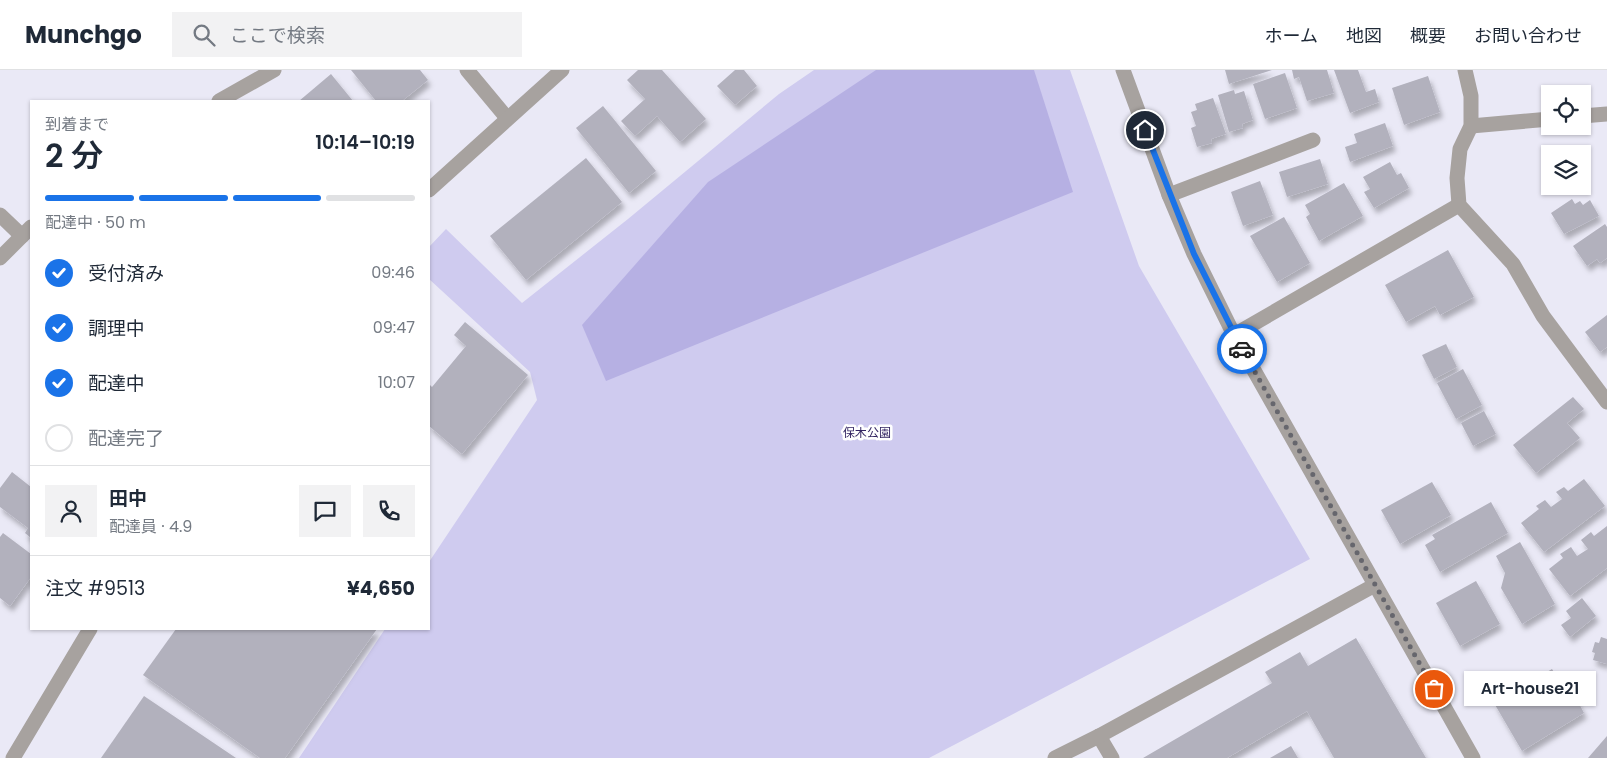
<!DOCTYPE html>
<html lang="ja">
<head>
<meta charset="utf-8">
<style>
	:root { --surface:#fff; --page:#f2f2f3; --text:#1f2937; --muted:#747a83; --line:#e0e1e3; --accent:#1a73e8 }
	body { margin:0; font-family:Poppins,"Noto Sans JP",sans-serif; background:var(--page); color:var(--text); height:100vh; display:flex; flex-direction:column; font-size:19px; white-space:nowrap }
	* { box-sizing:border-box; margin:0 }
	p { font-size:16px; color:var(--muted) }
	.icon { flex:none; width:28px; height:28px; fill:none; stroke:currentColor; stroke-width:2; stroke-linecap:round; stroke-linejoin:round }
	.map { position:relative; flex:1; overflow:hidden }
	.sheet { position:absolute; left:30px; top:30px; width:400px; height:530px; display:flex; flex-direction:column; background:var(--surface); border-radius:0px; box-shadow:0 1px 4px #0004 }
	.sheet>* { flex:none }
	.buttons { position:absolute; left:1541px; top:15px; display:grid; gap:10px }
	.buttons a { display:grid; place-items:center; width:50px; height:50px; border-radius:0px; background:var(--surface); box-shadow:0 1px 4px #0004; font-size:25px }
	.pin { position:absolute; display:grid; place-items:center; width:42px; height:42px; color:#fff; margin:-21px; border:2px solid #fff; border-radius:50%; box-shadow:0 1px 5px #0007 }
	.courier { position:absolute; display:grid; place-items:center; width:50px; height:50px; margin:-25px; border:4px solid #1a73e8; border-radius:50%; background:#fff; color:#222; box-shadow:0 1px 6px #0007 }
	.bubble { position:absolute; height:35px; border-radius:0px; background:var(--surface); box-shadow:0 1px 4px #0004; font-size:16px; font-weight:600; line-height:35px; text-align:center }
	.headline em { font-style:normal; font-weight:600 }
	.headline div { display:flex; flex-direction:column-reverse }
	.headline { display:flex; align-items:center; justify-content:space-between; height:85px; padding:0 15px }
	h1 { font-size:32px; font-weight:600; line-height:38px }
	.bar { display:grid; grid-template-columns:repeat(4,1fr); gap:8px 5px; align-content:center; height:60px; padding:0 15px }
	.bar i { height:6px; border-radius:4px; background:var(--line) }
	.bar .current { background:var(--accent) }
	.bar p { grid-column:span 4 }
	.line { display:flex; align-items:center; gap:12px; padding:0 15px; border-top:1px solid var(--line) }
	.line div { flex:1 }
	.round { display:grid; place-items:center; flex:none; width:52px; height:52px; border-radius:0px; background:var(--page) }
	ol { padding:0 15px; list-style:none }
	li { display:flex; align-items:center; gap:15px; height:55px }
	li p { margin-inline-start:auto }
	li .icon { padding:5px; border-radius:50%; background:var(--accent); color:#fff; stroke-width:4 }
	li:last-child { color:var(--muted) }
	li i { width:28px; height:28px; border:2px solid var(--line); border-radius:50% }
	header { display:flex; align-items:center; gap:30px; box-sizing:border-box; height:70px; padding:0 25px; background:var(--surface); border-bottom:1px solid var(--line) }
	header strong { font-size:24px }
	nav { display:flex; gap:28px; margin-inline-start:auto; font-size:18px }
	.search { width:350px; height:45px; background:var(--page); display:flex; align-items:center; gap:12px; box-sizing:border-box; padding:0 18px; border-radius:0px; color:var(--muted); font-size:19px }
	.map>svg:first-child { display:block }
	.green { fill:#cfcbef }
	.water { fill:#b6b0e3 }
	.building { fill:#b2b1bd; filter:url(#shadow) }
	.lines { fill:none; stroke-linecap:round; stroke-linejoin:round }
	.minor { stroke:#a7a29f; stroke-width:15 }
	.done { stroke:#66666d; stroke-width:5; stroke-dasharray:0 9 }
	.route { stroke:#1a73e8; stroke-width:6 }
	.labels { text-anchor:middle; stroke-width:5; stroke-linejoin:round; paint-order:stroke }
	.park-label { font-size:12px; fill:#322461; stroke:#fff }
</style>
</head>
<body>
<header>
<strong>Munchgo</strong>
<div class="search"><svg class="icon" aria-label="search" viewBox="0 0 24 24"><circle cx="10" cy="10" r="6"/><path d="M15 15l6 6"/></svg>ここで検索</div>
<nav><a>ホーム</a><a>地図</a><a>概要</a><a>お問い合わせ</a></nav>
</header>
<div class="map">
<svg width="1607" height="688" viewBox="0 0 1607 688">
	<defs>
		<filter id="shadow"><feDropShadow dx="3" dy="5.5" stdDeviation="2.5" flood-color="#0004"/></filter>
	</defs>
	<rect width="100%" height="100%" fill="#eae9f6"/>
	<path class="green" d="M 814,0 L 1070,0 L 1139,196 L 1310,489 L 929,688 L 299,688 L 385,559 L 429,559 L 429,492 L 537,330 L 530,302 L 429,209 L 429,177 L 446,159 L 522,233 L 628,149 L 779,24 Z"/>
	<path class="water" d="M 876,0 L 1034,0 L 1073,122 L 606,311 L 582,255 L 708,112 Z"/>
	<g class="building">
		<path d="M 351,0 L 420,0 L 428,10 L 402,31 L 376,31 Z"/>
		<path d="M 638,0 L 662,0 L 706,49 L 680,72 L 657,46 L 635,66 L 621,51 L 645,29 L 627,10 Z"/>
		<path d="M 735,0 L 744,0 L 757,16 L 735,35 L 717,16 Z"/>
		<path d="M 1225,0 L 1272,0 L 1229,14 Z"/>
		<path d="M 1292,0 L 1327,0 L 1334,23 L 1307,31 L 1299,7 L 1294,9 Z"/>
		<path d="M 1334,0 L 1358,0 L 1366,22 L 1375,19 L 1379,32 L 1350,43 Z"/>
		<path d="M 1285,3 L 1297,38 L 1265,49 L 1253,14 Z"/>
		<path d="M 331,4 L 353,31 L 299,31 Z"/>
		<path d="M 1428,6 L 1440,42 L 1404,55 L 1392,18 Z"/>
		<path d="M 1234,20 L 1235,24 L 1244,21 L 1253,50 L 1242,54 L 1243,58 L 1229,62 L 1218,25 Z"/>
		<path d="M 1213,28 L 1226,64 L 1211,69 L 1212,73 L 1197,77 L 1191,58 L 1196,56 L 1191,42 L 1197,40 L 1195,34 Z"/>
		<path d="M 603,36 L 656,101 L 629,123 L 576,58 Z"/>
		<path d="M 1385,53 L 1393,76 L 1350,92 L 1345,77 L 1357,73 L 1354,64 Z"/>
		<path d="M 586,88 L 622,132 L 526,210 L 490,166 Z"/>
		<path d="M 1320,89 L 1328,114 L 1287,127 L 1279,102 Z"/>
		<path d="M 1390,92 L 1397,105 L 1401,103 L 1409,118 L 1374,138 L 1364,122 L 1370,119 L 1363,107 Z"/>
		<path d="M 1260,111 L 1273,145 L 1243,156 L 1231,122 Z"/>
		<path d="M 1344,113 L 1363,146 L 1319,171 L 1306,147 L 1310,144 L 1305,135 Z"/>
		<path d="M 1572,129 L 1575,134 L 1580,131 L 1583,135 L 1590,130 L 1599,146 L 1564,164 L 1551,143 Z"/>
		<path d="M 1284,147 L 1310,193 L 1277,212 L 1250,166 Z"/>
		<path d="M 1605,154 L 1607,157 L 1607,188 L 1600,193 L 1597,189 L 1587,196 L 1573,176 Z"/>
		<path d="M 1448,180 L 1474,227 L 1440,245 L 1435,236 L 1406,252 L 1385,215 Z"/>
		<path d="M 1607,245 L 1607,277 L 1600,282 L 1585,262 Z"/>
		<path d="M 465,252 L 528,305 L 462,384 L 429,356 L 429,314 L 432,317 L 466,276 L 454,265 Z"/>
		<path d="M 1446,274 L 1457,297 L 1434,309 L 1422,285 Z"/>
		<path d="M 1463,299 L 1482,335 L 1456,349 L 1437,313 Z"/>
		<path d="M 1573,327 L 1584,339 L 1567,353 L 1580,368 L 1536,403 L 1513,375 Z"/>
		<path d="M 1484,341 L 1496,364 L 1473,376 L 1461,353 Z"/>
		<path d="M 12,402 L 31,417 L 31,468 L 25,463 L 28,458 L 0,437 L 0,418 Z"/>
		<path d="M 1584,409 L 1605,436 L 1544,482 L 1521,453 L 1539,439 L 1536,436 L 1545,430 L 1551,437 L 1562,429 L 1556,422 L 1564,417 L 1568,421 Z"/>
		<path d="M 1432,412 L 1451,445 L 1400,474 L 1381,440 Z"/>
		<path d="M 1491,432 L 1508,463 L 1440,502 L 1425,475 L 1435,469 L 1432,465 Z"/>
		<path d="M 1607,456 L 1607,498 L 1570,526 L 1549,499 L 1563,488 L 1560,484 L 1571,477 L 1577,486 L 1588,479 L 1581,470 L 1591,462 L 1594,466 Z"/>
		<path d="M 3,463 L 31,484 L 31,507 L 10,536 L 0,528 L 0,467 Z"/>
		<path d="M 1520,472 L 1555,534 L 1522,554 L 1501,518 L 1505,503 L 1496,486 Z"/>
		<path d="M 1476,511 L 1500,554 L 1460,576 L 1436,533 Z"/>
		<path d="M 1582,528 L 1596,546 L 1570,567 L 1561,555 L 1571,548 L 1566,541 Z"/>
		<path d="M 176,559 L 377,559 L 285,688 L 260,688 L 143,605 Z"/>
		<path d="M 1601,567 L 1607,569 L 1607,594 L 1593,590 L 1595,583 L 1592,582 L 1595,572 L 1599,573 Z"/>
		<path d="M 1356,568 L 1426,688 L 1334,688 L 1307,641 L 1227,688 L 1143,688 L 1272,613 L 1265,602 L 1300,582 L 1308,596 Z"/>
		<path d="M 1552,599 L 1570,629 L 1575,626 L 1584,643 L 1522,681 L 1494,633 Z"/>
		<path d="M 144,626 L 236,688 L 101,688 Z"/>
		<path d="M 1607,666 L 1607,688 L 1588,688 Z"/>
		<path d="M 1291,676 L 1298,688 L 1270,688 Z"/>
	</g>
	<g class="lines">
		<g class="minor">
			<path d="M 467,0 L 507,48"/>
			<path d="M 1123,0 L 1169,125 L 1194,184 L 1234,265 L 1473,688"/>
			<path d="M 1465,0 L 1471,26 L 1471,56 L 1460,79 L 1457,108 L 1459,135 L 1513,194 L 1543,246 L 1607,332"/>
			<path d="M 219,31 L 274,0"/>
			<path d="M 1582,46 L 1607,44"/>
			<path d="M 1471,56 L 1550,49"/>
			<path d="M 429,120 L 562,0"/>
			<path d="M 1169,125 L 1313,70"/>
			<path d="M 0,145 L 22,166"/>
			<path d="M 0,188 L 31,157"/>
			<path d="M 1234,265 L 1459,135"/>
			<path d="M 1099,666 L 1112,688"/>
			<path d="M 13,688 L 90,559"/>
			<path d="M 1055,688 L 1099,666 L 1375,515"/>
		</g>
	</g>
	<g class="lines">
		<path class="done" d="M 1242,279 L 1434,619"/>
		<path class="route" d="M 1145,60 L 1194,184 L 1242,279"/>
	</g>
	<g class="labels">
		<g class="park-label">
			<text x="867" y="367">保木公園</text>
		</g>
	</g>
</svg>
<div class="buttons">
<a><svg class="icon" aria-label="locate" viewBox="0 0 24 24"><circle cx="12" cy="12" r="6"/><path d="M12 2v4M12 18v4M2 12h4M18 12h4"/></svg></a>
<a><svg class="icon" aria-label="layers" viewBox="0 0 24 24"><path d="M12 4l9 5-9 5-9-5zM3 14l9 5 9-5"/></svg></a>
</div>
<div class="pin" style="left:1434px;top:619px;background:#ea580c"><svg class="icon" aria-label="bag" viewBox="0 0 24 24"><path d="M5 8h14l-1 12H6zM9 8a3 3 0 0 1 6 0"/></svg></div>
<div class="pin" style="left:1145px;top:60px;background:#1f2937"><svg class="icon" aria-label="home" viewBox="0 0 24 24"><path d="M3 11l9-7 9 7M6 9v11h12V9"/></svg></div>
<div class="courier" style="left:1242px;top:279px"><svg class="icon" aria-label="car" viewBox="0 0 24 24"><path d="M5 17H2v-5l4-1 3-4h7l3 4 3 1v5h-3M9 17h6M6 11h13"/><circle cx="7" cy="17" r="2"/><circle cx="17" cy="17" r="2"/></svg></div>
<div class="bubble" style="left:1464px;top:601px;width:132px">Art-house21</div>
<section class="sheet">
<div class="headline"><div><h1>2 分</h1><p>到着まで</p></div><em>10:14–10:19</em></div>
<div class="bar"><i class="current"></i><i class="current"></i><i class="current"></i><i></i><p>配達中 · 50 m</p></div>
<ol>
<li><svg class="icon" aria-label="check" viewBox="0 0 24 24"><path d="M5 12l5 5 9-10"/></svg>受付済み<p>09:46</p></li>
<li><svg class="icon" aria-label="check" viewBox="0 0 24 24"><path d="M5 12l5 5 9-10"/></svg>調理中<p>09:47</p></li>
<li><svg class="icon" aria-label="check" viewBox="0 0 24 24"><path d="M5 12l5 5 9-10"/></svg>配達中<p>10:07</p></li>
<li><i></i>配達完了</li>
</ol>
<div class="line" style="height:90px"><a class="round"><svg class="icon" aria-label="person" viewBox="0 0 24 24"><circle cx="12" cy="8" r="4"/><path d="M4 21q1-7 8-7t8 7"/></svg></a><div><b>田中</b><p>配達員 · 4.9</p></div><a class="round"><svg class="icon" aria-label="chat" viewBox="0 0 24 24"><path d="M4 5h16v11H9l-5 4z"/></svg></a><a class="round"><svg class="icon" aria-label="phone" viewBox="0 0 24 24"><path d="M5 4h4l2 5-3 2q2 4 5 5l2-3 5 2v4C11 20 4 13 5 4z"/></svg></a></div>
<div class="line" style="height:65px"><div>注文 #9513</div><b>¥4,650</b></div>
</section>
</div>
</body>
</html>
